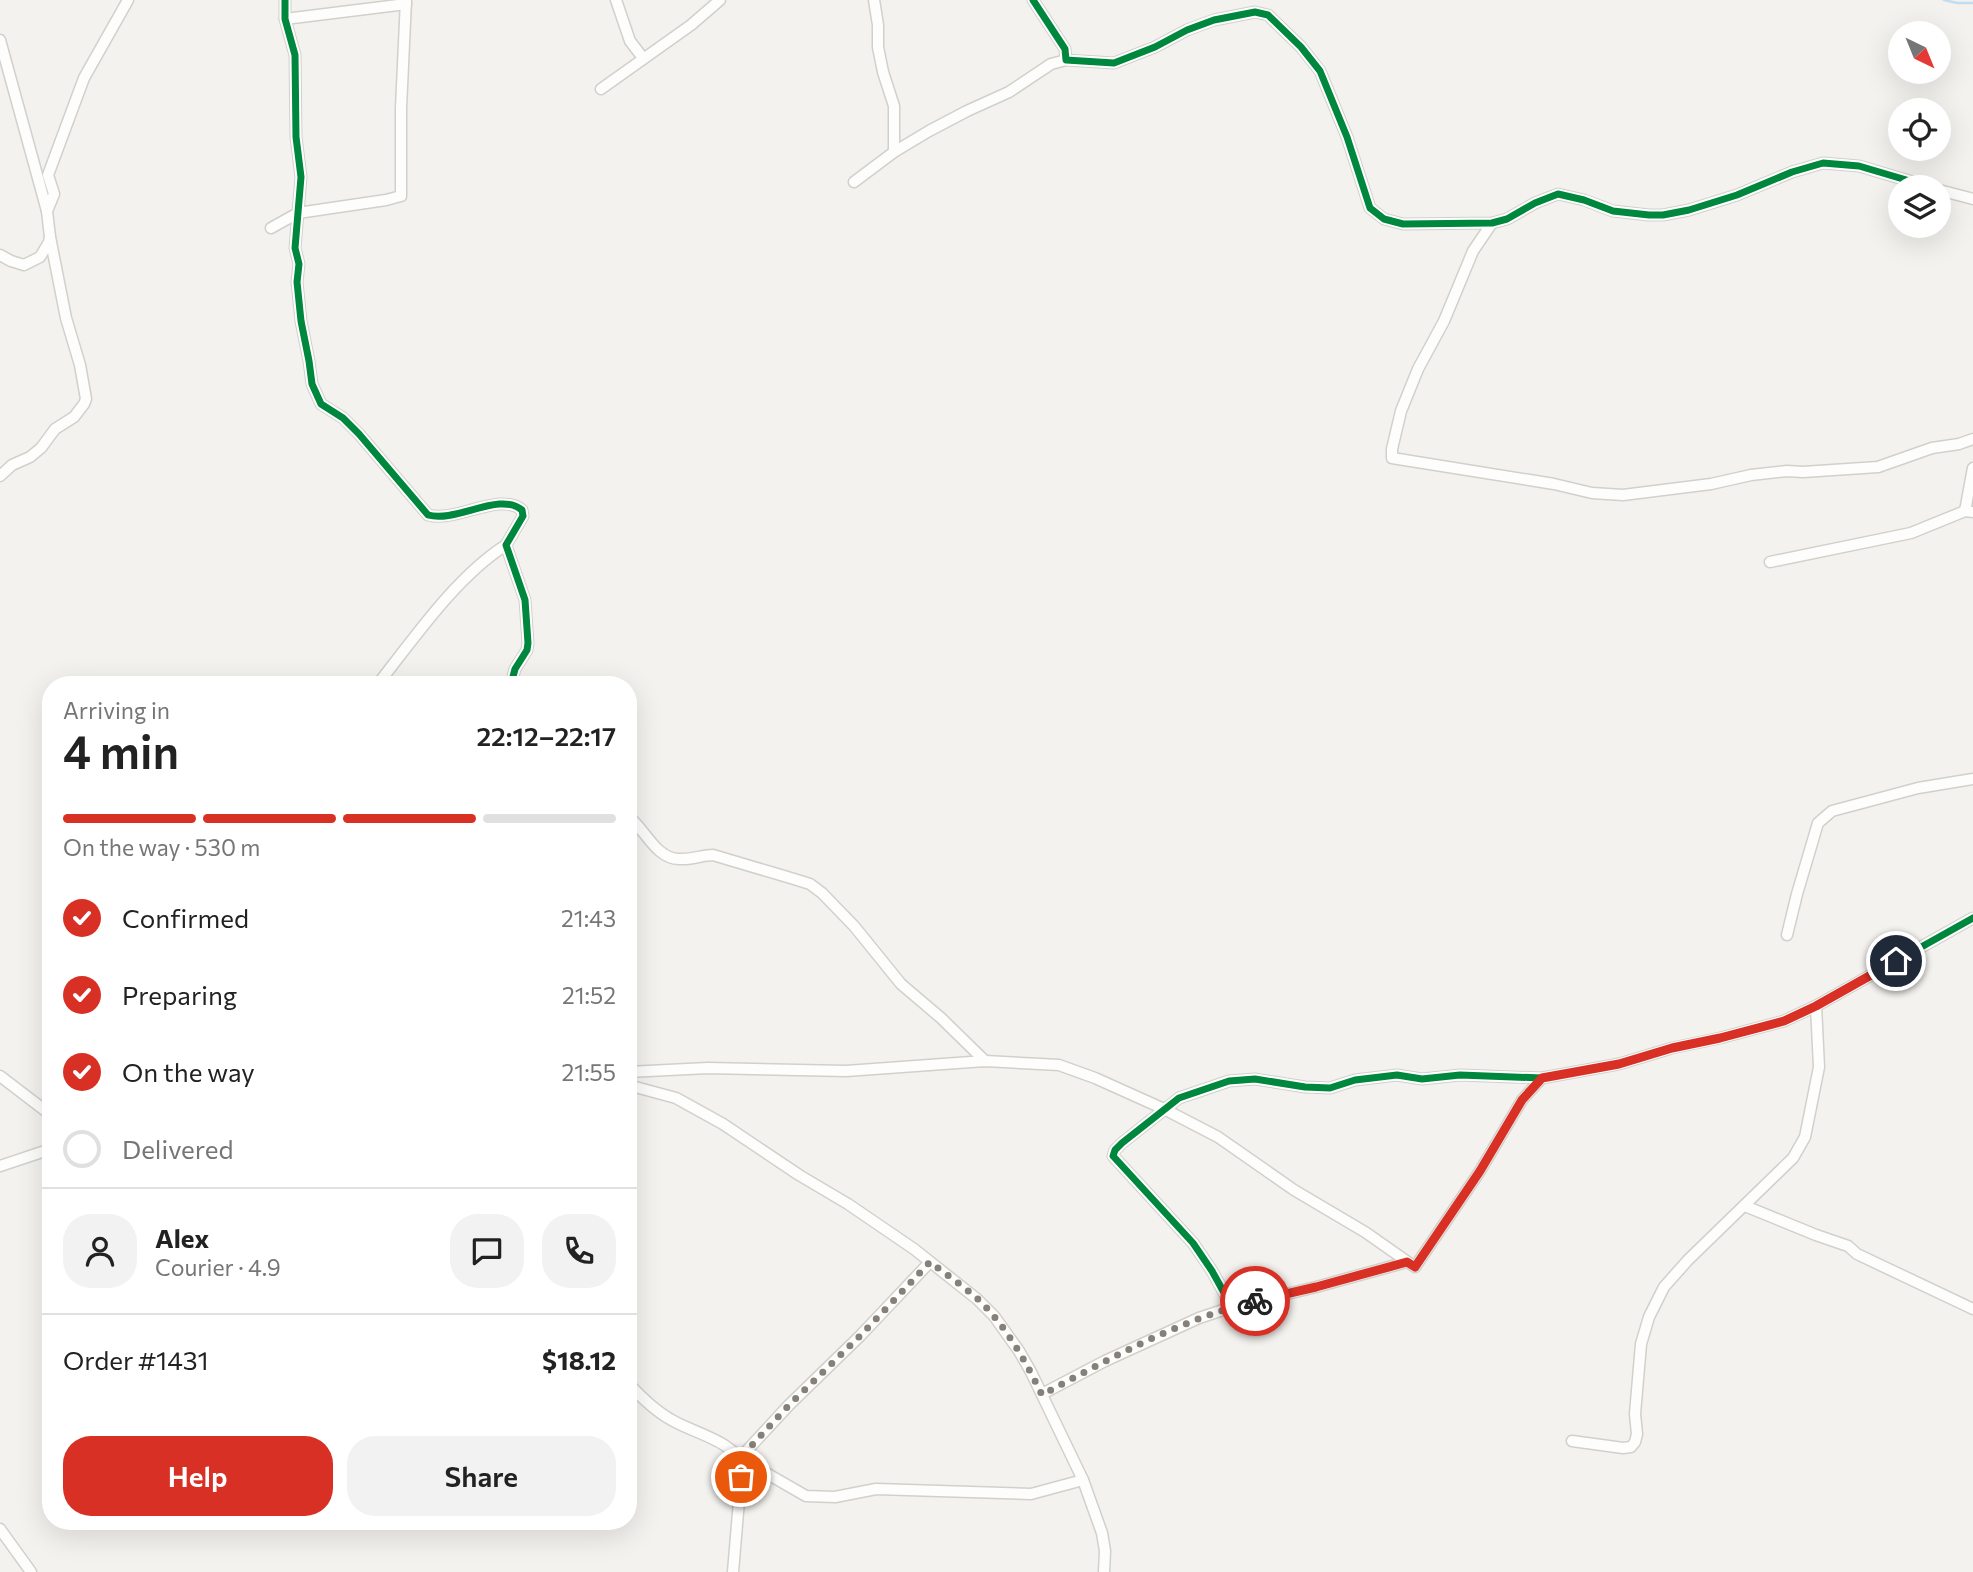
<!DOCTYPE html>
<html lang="en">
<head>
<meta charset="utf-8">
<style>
	:root { --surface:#fff; --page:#f2f2f2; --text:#222; --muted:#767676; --line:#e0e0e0; --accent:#d93025 }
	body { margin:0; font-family:Commissioner,sans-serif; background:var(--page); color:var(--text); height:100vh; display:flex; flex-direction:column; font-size:26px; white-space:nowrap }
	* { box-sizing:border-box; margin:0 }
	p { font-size:23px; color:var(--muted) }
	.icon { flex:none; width:38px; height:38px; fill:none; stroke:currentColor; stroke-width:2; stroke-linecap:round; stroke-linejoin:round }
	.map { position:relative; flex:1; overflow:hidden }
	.sheet { position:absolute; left:42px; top:676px; width:595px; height:854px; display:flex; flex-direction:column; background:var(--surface); border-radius:28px; box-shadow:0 7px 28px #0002 }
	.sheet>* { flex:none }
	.needle { width:46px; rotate:137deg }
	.controls { position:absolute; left:1888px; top:21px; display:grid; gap:14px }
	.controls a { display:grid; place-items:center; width:63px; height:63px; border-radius:50%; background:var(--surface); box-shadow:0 7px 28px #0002; font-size:35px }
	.pin { position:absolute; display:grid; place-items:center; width:60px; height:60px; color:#fff; margin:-30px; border:4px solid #fff; border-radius:50%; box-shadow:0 2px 7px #0007 }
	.courier { position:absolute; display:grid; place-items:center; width:70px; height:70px; margin:-35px; border:5px solid #d93025; border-radius:50%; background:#fff; color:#222; box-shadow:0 2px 9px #0007 }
	.overview em { font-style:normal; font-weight:600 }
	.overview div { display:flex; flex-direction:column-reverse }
	.overview { display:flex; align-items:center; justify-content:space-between; height:119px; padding:0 21px }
	h1 { font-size:46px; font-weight:600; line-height:52px }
	.bar { display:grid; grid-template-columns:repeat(4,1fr); gap:10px 7px; align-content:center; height:84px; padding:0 21px }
	.bar i { height:9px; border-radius:5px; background:var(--line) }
	.bar .selected { background:var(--accent) }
	.bar p { grid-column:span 4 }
	.line { display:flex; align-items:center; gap:18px; padding:0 21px; border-top:2px solid var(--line) }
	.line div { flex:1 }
	.round { display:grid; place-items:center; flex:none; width:74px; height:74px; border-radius:28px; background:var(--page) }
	ol { padding:0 21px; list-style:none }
	li { display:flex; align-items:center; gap:21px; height:77px }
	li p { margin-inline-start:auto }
	li .icon { padding:7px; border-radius:50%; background:var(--accent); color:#fff; stroke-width:4 }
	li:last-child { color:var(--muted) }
	li i { width:38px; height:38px; border:4px solid var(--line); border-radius:50% }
	.primary-button { display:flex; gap:14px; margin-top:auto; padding:14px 21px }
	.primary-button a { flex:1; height:80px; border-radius:28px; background:var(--accent); color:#fff; font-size:28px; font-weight:600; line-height:80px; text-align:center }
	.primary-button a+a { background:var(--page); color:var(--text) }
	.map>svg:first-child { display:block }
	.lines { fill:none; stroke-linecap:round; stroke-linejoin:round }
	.stream { stroke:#c0ddf1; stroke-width:2.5 }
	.street-casing { stroke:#d2d0cb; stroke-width:13 }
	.street { stroke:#fdfdfc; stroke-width:10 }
	.cycleway-casing { stroke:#fff; stroke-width:11 }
	.cycleway { stroke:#00873e; stroke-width:7 }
	.done { stroke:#868178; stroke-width:7; stroke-dasharray:0 12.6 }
	.route { stroke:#d93025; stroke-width:9 }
</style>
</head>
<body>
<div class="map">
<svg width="1973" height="1572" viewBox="0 0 1973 1572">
	<rect width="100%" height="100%" fill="#f4f2ee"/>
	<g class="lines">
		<path class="stream" d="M 1944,0 L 1957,3 L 1973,3"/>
		<defs>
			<g id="street">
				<path d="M 285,0 L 285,19 L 295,55 L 296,137 L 301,177 L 295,248 L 299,264 L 297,282 L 301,321 L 309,361 L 312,384 L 321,404 L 343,418 L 359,434 L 428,515 C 456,523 500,491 522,510 L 523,516 L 506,545 L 525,600 L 528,643 L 527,650 L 515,669 L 511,684"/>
				<path d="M 616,0 L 630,41 L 643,58"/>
				<path d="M 874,0 L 878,25 L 878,47 L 883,72 L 894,106 L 894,152"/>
				<path d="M 1033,0 L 1065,49 L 1066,60 L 1114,63 L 1155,47 L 1187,30 L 1214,20 L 1255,12 L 1268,15 L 1301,47 L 1320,71 L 1347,137 L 1370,208 L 1384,219 L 1403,224 L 1492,223 L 1507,219 L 1535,203 L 1558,194 L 1584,200 L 1613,211 L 1649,215 L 1663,215 L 1689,210 L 1737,195 L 1792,172 L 1823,163 L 1859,166 L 1930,187"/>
				<path d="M 285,19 L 406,4"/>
				<path d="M 0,40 L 47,211"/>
				<path d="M 601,89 L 691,25 L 720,0"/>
				<path d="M 854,182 L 894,152 L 929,131 L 967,111 L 1009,92 L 1051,64 L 1066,60"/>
				<path d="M 1939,190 L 1973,199"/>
				<path d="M 1492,223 L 1473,251 L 1444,321 L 1418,369 L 1401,411 L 1392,449 L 1392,458 L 1554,484 L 1592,493 L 1623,495 L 1711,484 L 1751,475 L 1787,471 L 1803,472 L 1878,467 L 1932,448 L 1959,444 L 1973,439"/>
				<path d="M 271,228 L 298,213 L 386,200 L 401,196 L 401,108 L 406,0"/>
				<path d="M 0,255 L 11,261 L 24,265 L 40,257 L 49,242 L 50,237 L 47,211 L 54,194 L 48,175 L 84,78 L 128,0"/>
				<path d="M 0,476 L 12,465 L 30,457 L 41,448 L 55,429 L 74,417 L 84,404 L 86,399 L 80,365 L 66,318 L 50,237"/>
				<path d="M 1965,511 L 1973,468"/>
				<path d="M 1770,562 L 1911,533 L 1965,511 L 1973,512"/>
				<path d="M 378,684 C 415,637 456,577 506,545"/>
				<path d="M 628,816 C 645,829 656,859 679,859 C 691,860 702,855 713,855 L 794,879 L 810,884 L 822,893 L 854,926 L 901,984 L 941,1018 L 985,1061"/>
				<path d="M 1787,935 L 1797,894 L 1818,823 L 1832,811 L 1918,788 L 1973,779"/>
				<path d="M 628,1072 L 708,1068 L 846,1071 L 985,1061 L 1059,1065 L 1095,1078 L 1164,1109 L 1218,1137 L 1294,1190 L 1365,1232 L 1415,1267 L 1480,1171 L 1522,1100 L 1542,1078"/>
				<path d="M 0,1076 L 51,1115"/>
				<path d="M 628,1085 L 676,1098 L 723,1124 L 799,1175 L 848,1204 L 914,1249 L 977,1299 L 994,1316 L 1019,1351 L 1031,1372 L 1083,1480 L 1102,1533 L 1105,1551 L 1104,1572"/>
				<path d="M 0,1166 L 51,1149"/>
				<path d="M 1745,1206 L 1816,1235 L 1848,1246 L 1857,1254 L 1973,1309"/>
				<path d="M 930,1262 L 860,1336 L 789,1405 L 740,1458 L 806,1496 L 835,1497 L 876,1489 L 1031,1494 L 1083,1480"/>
				<path d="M 1232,1307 L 1212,1271 L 1193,1243 L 1113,1156 L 1115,1150 L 1122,1143 L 1179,1098 L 1229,1081 L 1255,1079 L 1305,1087 L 1330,1088 L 1355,1080 L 1397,1075 L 1422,1079 L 1460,1075 L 1542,1078 L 1619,1064 L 1672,1048 L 1720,1038 L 1784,1021 L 1816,1006 L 1973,918"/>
				<path d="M 628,1383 C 640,1396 654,1410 670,1419 C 690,1432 735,1441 742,1465 L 733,1572"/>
				<path d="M 1042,1394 L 1105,1361 L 1199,1318 L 1232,1307 L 1316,1287 L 1407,1262"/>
				<path d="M 1572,1441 L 1623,1448 L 1631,1447 L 1635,1442 L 1637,1434 L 1635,1414 L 1641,1344 L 1649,1317 L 1664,1287 L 1688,1260 L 1793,1158 L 1805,1137 L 1819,1067 L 1816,1006"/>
				<path d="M 0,1529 L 31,1572"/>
			</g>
		</defs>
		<use href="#street" class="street-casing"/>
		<use href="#street" class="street"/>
		<defs>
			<g id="cycleway">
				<path d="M 285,0 L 285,19 L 295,55 L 296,137 L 301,177 L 295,248 L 299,264 L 297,282 L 301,321 L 309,361 L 312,384 L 321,404 L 343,418 L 359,434 L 428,515 C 456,523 500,491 522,510 L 523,516 L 506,545 L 525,600 L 528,643 L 527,650 L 515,669 L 511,684"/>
				<path d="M 1033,0 L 1065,49 L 1066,60 L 1114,63 L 1155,47 L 1187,30 L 1214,20 L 1255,12 L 1268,15 L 1301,47 L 1320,71 L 1347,137 L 1370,208 L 1384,219 L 1403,224 L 1492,223 L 1507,219 L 1535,203 L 1558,194 L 1584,200 L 1613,211 L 1649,215 L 1663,215 L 1689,210 L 1737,195 L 1792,172 L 1823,163 L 1859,166 L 1930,187"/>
				<path d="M 1232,1307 L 1212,1271 L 1193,1243 L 1113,1156 L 1115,1150 L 1122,1143 L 1179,1098 L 1229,1081 L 1255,1079 L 1305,1087 L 1330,1088 L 1355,1080 L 1397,1075 L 1422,1079 L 1460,1075 L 1542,1078 L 1619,1064 L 1672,1048 L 1720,1038 L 1784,1021 L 1816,1006 L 1973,918"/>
			</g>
		</defs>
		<use href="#cycleway" class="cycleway-casing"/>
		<use href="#cycleway" class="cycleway"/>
	</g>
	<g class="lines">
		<path class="done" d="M 741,1477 L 742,1465 L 740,1458 L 789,1405 L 860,1336 L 930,1262 C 946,1274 963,1286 978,1299 C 1006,1326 1025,1360 1042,1395 C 1110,1358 1180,1320 1255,1301"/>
		<path class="route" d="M 1255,1301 L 1316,1287 L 1407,1262 L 1415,1267 L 1480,1171 L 1522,1100 L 1542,1078 L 1619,1064 L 1672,1048 L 1720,1038 L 1784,1021 L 1816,1006 L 1896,961"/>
	</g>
</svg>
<div class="controls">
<a><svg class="needle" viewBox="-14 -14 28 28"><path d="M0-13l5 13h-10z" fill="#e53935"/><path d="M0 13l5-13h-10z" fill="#767676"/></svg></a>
<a><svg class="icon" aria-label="locate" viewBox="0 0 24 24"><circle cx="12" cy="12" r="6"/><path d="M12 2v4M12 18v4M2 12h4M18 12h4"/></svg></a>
<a><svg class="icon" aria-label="layers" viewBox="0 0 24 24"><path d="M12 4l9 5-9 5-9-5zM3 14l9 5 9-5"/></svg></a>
</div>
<div class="pin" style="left:741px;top:1477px;background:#ea580c"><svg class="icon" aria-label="bag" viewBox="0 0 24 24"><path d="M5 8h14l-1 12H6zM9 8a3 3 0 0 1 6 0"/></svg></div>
<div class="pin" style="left:1896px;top:961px;background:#1f2937"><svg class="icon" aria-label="home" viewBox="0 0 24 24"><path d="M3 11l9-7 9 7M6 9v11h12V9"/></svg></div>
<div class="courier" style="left:1255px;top:1301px"><svg class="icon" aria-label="bike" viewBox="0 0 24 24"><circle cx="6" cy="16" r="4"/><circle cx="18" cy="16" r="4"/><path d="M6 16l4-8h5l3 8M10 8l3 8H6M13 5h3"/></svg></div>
<section class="sheet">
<div class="overview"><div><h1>4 min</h1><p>Arriving in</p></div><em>22:12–22:17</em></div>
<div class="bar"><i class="selected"></i><i class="selected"></i><i class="selected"></i><i></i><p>On the way · 530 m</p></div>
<ol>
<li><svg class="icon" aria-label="check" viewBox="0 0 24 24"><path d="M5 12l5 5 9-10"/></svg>Confirmed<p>21:43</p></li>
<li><svg class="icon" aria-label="check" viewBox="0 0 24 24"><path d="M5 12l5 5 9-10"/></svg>Preparing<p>21:52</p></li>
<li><svg class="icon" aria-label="check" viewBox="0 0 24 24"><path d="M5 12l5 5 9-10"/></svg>On the way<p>21:55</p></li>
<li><i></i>Delivered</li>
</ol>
<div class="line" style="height:126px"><a class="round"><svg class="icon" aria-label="person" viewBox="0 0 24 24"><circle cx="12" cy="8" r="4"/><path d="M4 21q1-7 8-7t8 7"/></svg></a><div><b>Alex</b><p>Courier · 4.9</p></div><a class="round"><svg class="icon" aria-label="chat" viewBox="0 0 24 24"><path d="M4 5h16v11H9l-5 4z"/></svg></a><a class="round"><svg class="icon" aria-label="phone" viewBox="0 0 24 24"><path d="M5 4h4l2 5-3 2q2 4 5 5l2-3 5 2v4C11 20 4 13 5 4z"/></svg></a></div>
<div class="line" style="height:91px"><div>Order #1431</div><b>$18.12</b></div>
<div class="primary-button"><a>Help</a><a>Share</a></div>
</section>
</div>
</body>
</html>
